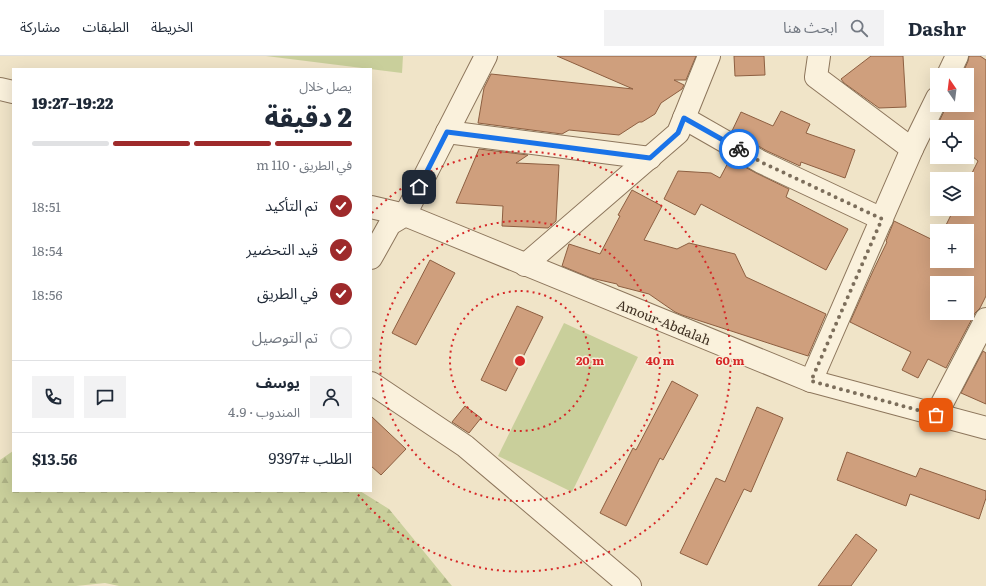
<!DOCTYPE html>
<html lang="ar">
<head>
<meta charset="utf-8">
<style>
	:root { --surface:#fff; --page:#f2f2f3; --text:#1f2937; --muted:#747a83; --line:#e0e1e3; --accent:#9e2a2b }
	body { margin:0; font-family:Literata,"Noto Sans Arabic",serif; background:var(--page); color:var(--text); direction:rtl; height:100vh; display:flex; flex-direction:column; font-size:15px; white-space:nowrap }
	* { box-sizing:border-box; margin:0 }
	p { font-size:13px; color:var(--muted) }
	.icon { flex:none; width:22px; height:22px; fill:none; stroke:currentColor; stroke-width:2; stroke-linecap:round; stroke-linejoin:round }
	.map { position:relative; flex:1; overflow:hidden; direction:ltr }
	.drawer { position:absolute; left:12px; top:12px; width:360px; height:424px; display:flex; flex-direction:column; background:var(--surface); border-radius:0px; box-shadow:0 4px 16px #0002; direction:rtl }
	.drawer>* { flex:none }
	.needle { width:26px; rotate:346deg }
	.fabs { position:absolute; left:930px; top:12px; display:grid; gap:8px }
	.fabs a { display:grid; place-items:center; width:44px; height:44px; border-radius:0px; background:var(--surface); box-shadow:0 4px 16px #0002; font-size:20px }
	.pin { position:absolute; display:grid; place-items:center; width:34px; height:34px; color:#fff; margin:-17px; border-radius:8px; box-shadow:0 2px 6px #0006 }
	.courier { position:absolute; display:grid; place-items:center; width:40px; height:40px; margin:-20px; border:3px solid #1a73e8; border-radius:50%; background:#fff; color:#222; box-shadow:0 1px 5px #0007 }
	.head em { font-style:normal; font-weight:800 }
	.head div { display:flex; flex-direction:column-reverse }
	.head { display:flex; align-items:center; justify-content:space-between; height:68px; padding:0 20px }
	h1 { font-size:26px; font-weight:800; line-height:30px }
	.bar { display:grid; grid-template-columns:repeat(4,1fr); gap:6px 4px; align-content:center; height:48px; padding:0 20px }
	.bar i { height:5px; border-radius:3px; background:var(--line) }
	.bar .on { background:var(--accent) }
	.bar p { grid-column:span 4 }
	.line { display:flex; align-items:center; gap:10px; padding:0 20px; border-top:1px solid var(--line) }
	.line div { flex:1 }
	.round { display:grid; place-items:center; flex:none; width:42px; height:42px; border-radius:0px; background:var(--page) }
	ol { padding:0 20px; list-style:none }
	li { display:flex; align-items:center; gap:12px; height:44px }
	li p { margin-inline-start:auto }
	li .icon { padding:4px; border-radius:50%; background:var(--accent); color:#fff; stroke-width:4 }
	li:last-child { color:var(--muted) }
	li i { width:22px; height:22px; border:2px solid var(--line); border-radius:50% }
	header { display:flex; align-items:center; gap:24px; box-sizing:border-box; height:56px; padding:0 20px; background:var(--surface); border-bottom:1px solid var(--line) }
	header strong { font-size:19px }
	nav { display:flex; gap:22px; margin-inline-start:auto; font-size:14px }
	.search { width:280px; height:36px; background:var(--page); display:flex; align-items:center; gap:10px; box-sizing:border-box; padding:0 14px; border-radius:0px; color:var(--muted); font-size:15px }
	.map>svg:first-child { display:block }
	.forest { fill:url(#forest-firs) }
	.pitch { fill:#c9cf9b }
	.building { fill:#cf9f7d; stroke:#8d5f41; fill-rule:evenodd }
	.lines { fill:none; stroke-linecap:round; stroke-linejoin:round }
	.minor-casing { stroke:#8d765c; stroke-width:24 }
	.minor { stroke:#faf1dc; stroke-width:22 }
	.done { stroke:#7c6e5b; stroke-width:4; stroke-dasharray:0 7.2 }
	.route { stroke:#1a73e8; stroke-width:5 }
	.ring { fill:none; stroke:#d62828; stroke-width:2; stroke-dasharray:2 4 }
	.labels { text-anchor:middle; stroke-width:3; stroke-linejoin:round; paint-order:stroke }
	.street-label { font-size:13px; fill:#3d2e20; stroke:#f7eed8 }
	.centre { fill:#d62828; stroke:#f7eed8; stroke-width:2 }
	.ring-label { font-size:12px; text-anchor:middle; font-weight:bold; fill:#d62828; stroke:#f7eed8; stroke-width:3; stroke-linejoin:round; paint-order:stroke }
</style>
</head>
<body>
<header>
<strong>Dashr</strong>
<div class="search"><svg class="icon" aria-label="search" viewBox="0 0 24 24"><circle cx="10" cy="10" r="6"/><path d="M15 15l6 6"/></svg>ابحث هنا</div>
<nav><a>الخريطة</a><a>الطبقات</a><a>مشاركة</a></nav>
</header>
<div class="map">
<svg width="986" height="530" viewBox="0 0 986 530">
	<defs>
		<pattern id="forest-firs" width="22" height="20" patternUnits="userSpaceOnUse"><rect width="22" height="20" fill="#c9cf9b"/><path d="M5 1l3.5 6h-7zM16 11l3.5 6h-7z" fill="#aeb285"/></pattern>
	</defs>
	<rect width="100%" height="100%" fill="#f0e4c8"/>
	<path class="forest" d="M 13,395 L 13,435 L 360,435 L 389,453 L 452,530 L 119,530 L 105,527 L 76,530 L 0,530 L 0,404 Z"/>
	<g class="pitch">
		<path d="M 266,0 L 403,0 L 402,17 Z"/>
		<path d="M 564,267 L 638,301 L 572,436 L 498,400 Z"/>
	</g>
	<g class="building">
		<path d="M 557,0 L 696,0 L 686,24 L 674,24 L 684,29 L 682,33 L 661,47 L 655,58 L 642,66 L 639,66 L 619,79 L 569,74 L 562,78 L 478,67 L 484,32 L 491,18 L 633,33 Z"/>
		<path d="M 734,0 L 764,0 L 765,19 L 735,20 Z"/>
		<path d="M 871,0 L 903,0 L 906,51 L 879,52 L 844,27 L 841,23 Z"/>
		<path d="M 969,0 L 980,0 L 986,4 L 986,240 L 980,252 L 975,257 L 946,312 L 928,303 L 918,322 L 902,314 L 911,296 L 850,266 L 873,215 L 887,186 L 886,185 L 894,165 L 937,186 L 937,205 L 967,205 L 967,175 L 943,175 L 954,153 L 967,153 L 967,127 L 978,105 L 967,96 L 967,71 L 937,71 L 937,73 L 936,72 L 947,49 L 967,49 L 967,19 L 962,19 L 968,5 ZM 937,227 L 967,227 L 967,257 L 937,257 Z"/>
		<path d="M 781,55 L 810,68 L 806,77 L 855,94 L 845,122 L 801,106 L 800,110 L 767,95 L 732,75 L 741,56 L 773,70 Z"/>
		<path d="M 479,93 L 528,99 L 516,107 L 559,109 L 556,165 L 548,172 L 502,170 L 503,150 L 456,147 Z"/>
		<path d="M 730,103 L 756,117 L 789,133 L 786,141 L 848,173 L 826,214 L 701,148 L 695,159 L 664,143 L 678,115 L 711,117 L 720,122 Z"/>
		<path d="M 632,134 L 662,150 L 644,184 L 677,193 L 689,187 L 735,198 L 746,221 L 826,258 L 808,300 L 682,259 L 675,256 L 649,238 L 618,230 L 617,228 L 591,222 L 562,210 L 569,188 L 600,198 L 620,160 L 618,159 Z"/>
		<path d="M 430,204 L 455,217 L 416,289 L 392,277 Z"/>
		<path d="M 517,250 L 543,261 L 506,335 L 481,324 Z"/>
		<path d="M 983,295 L 986,297 L 986,348 L 961,337 Z"/>
		<path d="M 672,325 L 698,339 L 663,404 L 660,402 L 626,470 L 600,457 L 633,392 L 636,394 Z"/>
		<path d="M 465,350 L 481,362 L 469,377 L 452,366 Z"/>
		<path d="M 757,351 L 783,362 L 751,436 L 744,433 L 707,509 L 680,497 L 716,422 L 725,426 Z"/>
		<path d="M 371,360 L 406,393 L 381,419 L 371,410 Z"/>
		<path d="M 847,396 L 916,421 L 920,412 L 986,435 L 986,442 L 979,463 L 910,438 L 906,450 L 837,424 Z"/>
		<path d="M 856,478 L 877,494 L 851,530 L 818,530 Z"/>
	</g>
	<g class="lines">
		<defs>
			<g id="minor">
				<path d="M 819,0 L 816,21 L 912,93"/>
				<path d="M 948,19 L 957,0"/>
				<path d="M 0,33 L 13,36"/>
				<path d="M 684,62 L 761,106 L 882,163"/>
				<path d="M 447,76 L 650,102"/>
				<path d="M 371,151 L 405,159 L 811,325 L 986,372"/>
				<path d="M 371,202 L 390,168 L 405,159 L 412,145 L 486,0"/>
				<path d="M 525,209 L 678,77 L 709,0"/>
				<path d="M 811,325 L 912,93 L 937,42"/>
				<path d="M 371,327 L 465,390 L 630,530"/>
				<path d="M 936,359 L 986,263"/>
			</g>
		</defs>
		<use href="#minor" class="minor-casing"/>
		<use href="#minor" class="minor"/>
	</g>
	<g class="lines">
		<path class="done" d="M 739,93 L 761,106 L 882,163 L 811,325 L 936,359"/>
		<path class="route" d="M 419,131 L 447,76 L 650,102 L 678,77 L 684,62 L 739,93"/>
	</g>
	<g class="ring">
		<circle cx="520" cy="305" r="70"/>
		<circle cx="520" cy="305" r="140"/>
		<path d="M372 157A210 210 0 1 1 356 436"/>
	</g>
	<g class="labels">
		<g class="street-label">
			<text transform="translate(664 266) rotate(22)" y="5">Amour-Abdalah</text>
		</g>
	</g>
	<circle cx="520" cy="305" r="6" class="centre"/>
	<g class="ring-label">
		<text x="590" y="309">20 m</text>
		<text x="660" y="309">40 m</text>
		<text x="730" y="309">60 m</text>
	</g>
</svg>
<div class="fabs">
<a><svg class="needle" viewBox="-14 -14 28 28"><path d="M0-13l5 13h-10z" fill="#e53935"/><path d="M0 13l5-13h-10z" fill="#747a83"/></svg></a>
<a><svg class="icon" aria-label="locate" viewBox="0 0 24 24"><circle cx="12" cy="12" r="6"/><path d="M12 2v4M12 18v4M2 12h4M18 12h4"/></svg></a>
<a><svg class="icon" aria-label="layers" viewBox="0 0 24 24"><path d="M12 4l9 5-9 5-9-5zM3 14l9 5 9-5"/></svg></a>
<a>+</a>
<a>−</a>
</div>
<div class="pin" style="left:936px;top:359px;background:#ea580c"><svg class="icon" aria-label="bag" viewBox="0 0 24 24"><path d="M5 8h14l-1 12H6zM9 8a3 3 0 0 1 6 0"/></svg></div>
<div class="pin" style="left:419px;top:131px;background:#1f2937"><svg class="icon" aria-label="home" viewBox="0 0 24 24"><path d="M3 11l9-7 9 7M6 9v11h12V9"/></svg></div>
<div class="courier" style="left:739px;top:93px"><svg class="icon" aria-label="bike" viewBox="0 0 24 24"><circle cx="6" cy="16" r="4"/><circle cx="18" cy="16" r="4"/><path d="M6 16l4-8h5l3 8M10 8l3 8H6M13 5h3"/></svg></div>
<section class="drawer">
<div class="head"><div><h1>2 دقيقة</h1><p>يصل خلال</p></div><em>19:22–19:27</em></div>
<div class="bar"><i class="on"></i><i class="on"></i><i class="on"></i><i></i><p>في الطريق · 110 m</p></div>
<ol>
<li><svg class="icon" aria-label="check" viewBox="0 0 24 24"><path d="M5 12l5 5 9-10"/></svg>تم التأكيد<p>18:51</p></li>
<li><svg class="icon" aria-label="check" viewBox="0 0 24 24"><path d="M5 12l5 5 9-10"/></svg>قيد التحضير<p>18:54</p></li>
<li><svg class="icon" aria-label="check" viewBox="0 0 24 24"><path d="M5 12l5 5 9-10"/></svg>في الطريق<p>18:56</p></li>
<li><i></i>تم التوصيل</li>
</ol>
<div class="line" style="height:72px"><a class="round"><svg class="icon" aria-label="person" viewBox="0 0 24 24"><circle cx="12" cy="8" r="4"/><path d="M4 21q1-7 8-7t8 7"/></svg></a><div><b>يوسف</b><p>المندوب · 4.9</p></div><a class="round"><svg class="icon" aria-label="chat" viewBox="0 0 24 24"><path d="M4 5h16v11H9l-5 4z"/></svg></a><a class="round"><svg class="icon" aria-label="phone" viewBox="0 0 24 24"><path d="M5 4h4l2 5-3 2q2 4 5 5l2-3 5 2v4C11 20 4 13 5 4z"/></svg></a></div>
<div class="line" style="height:52px"><div>الطلب #9397</div><b>$13.56</b></div>
</section>
</div>
</body>
</html>
